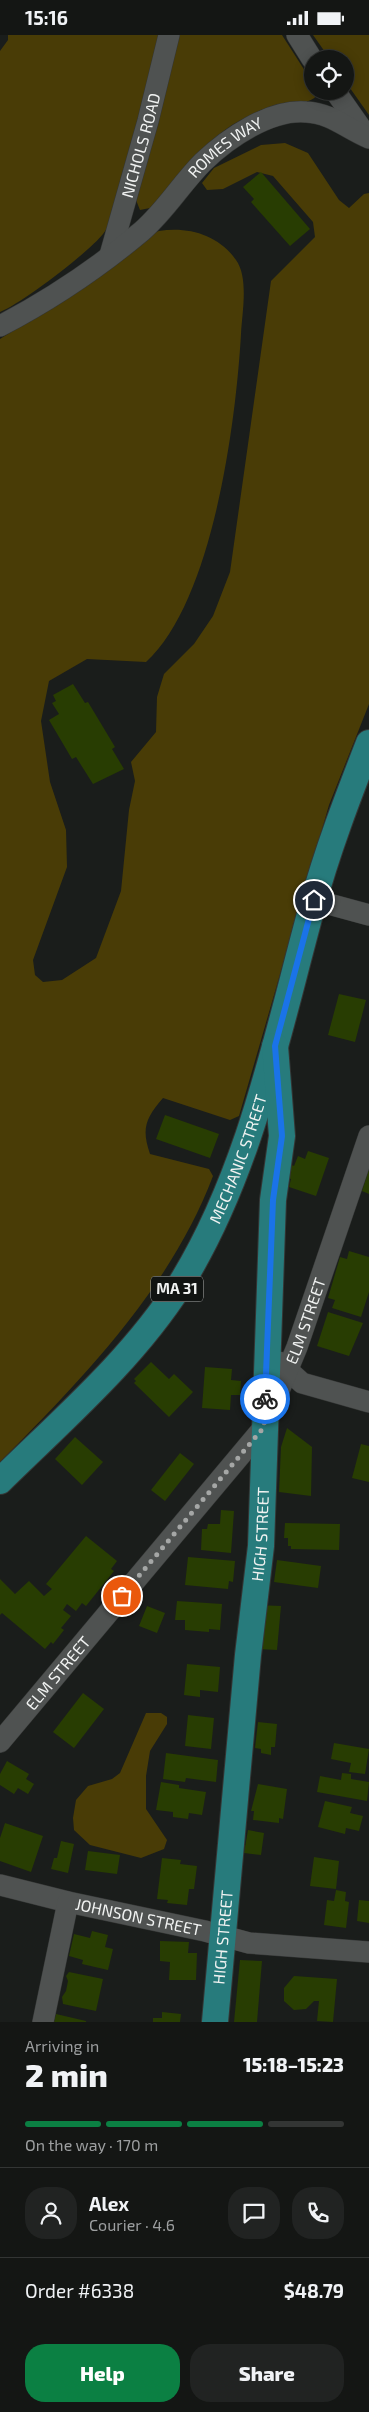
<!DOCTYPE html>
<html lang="en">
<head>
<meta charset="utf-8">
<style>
	:root { --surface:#141614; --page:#212322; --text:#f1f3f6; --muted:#9d9fa0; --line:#333534; --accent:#0b8043 }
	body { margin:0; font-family:"Exo 2",sans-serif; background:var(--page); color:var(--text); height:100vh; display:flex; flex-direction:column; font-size:19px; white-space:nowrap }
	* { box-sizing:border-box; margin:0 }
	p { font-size:16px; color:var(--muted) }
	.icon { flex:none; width:28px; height:28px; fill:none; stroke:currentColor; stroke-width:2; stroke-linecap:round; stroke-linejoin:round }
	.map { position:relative; height:1987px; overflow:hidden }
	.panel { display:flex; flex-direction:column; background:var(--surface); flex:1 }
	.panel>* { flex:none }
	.controls { position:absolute; left:304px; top:15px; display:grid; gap:10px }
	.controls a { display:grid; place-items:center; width:50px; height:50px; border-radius:50%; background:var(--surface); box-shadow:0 2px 12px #0003,0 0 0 1px var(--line); font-size:25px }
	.pin { position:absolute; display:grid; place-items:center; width:42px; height:42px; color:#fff; margin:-21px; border:2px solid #fff; border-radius:50%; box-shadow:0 1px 5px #0007 }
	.courier { position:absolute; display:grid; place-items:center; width:50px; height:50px; margin:-25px; border:4px solid #1a73e8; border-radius:50%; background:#fff; color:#222; box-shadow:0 1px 6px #0007 }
	.summary em { font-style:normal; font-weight:800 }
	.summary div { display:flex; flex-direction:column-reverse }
	.summary { display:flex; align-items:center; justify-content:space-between; height:85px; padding:0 25px }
	h1 { font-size:32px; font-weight:800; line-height:38px }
	.bar { display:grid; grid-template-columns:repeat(4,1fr); gap:8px 5px; align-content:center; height:60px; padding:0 25px }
	.bar i { height:6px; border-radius:4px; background:var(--line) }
	.bar .active { background:var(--accent) }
	.bar p { grid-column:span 4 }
	.line { display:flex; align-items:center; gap:12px; padding:0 25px; border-top:1px solid var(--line) }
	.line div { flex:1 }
	.round { display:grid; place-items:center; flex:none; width:52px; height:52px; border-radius:20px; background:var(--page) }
	.action { display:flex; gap:10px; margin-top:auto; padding:10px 25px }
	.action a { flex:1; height:58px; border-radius:20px; background:var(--accent); color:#fff; font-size:20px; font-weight:800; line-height:58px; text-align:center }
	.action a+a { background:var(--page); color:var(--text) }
	.status { display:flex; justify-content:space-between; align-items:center; height:35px; padding:0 25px; background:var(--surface); direction:ltr }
	.status svg { height:14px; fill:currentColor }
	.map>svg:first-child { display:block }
	.green { fill:#493c06 }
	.building { fill:#283d02 }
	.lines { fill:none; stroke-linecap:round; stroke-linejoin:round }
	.minor-casing { stroke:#343635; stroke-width:22 }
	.major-casing { stroke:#343635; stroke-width:28 }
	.minor { stroke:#4f5251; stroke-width:21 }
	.major { stroke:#277b7c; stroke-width:26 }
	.done { stroke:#a5a7a6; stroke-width:5; stroke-dasharray:0 9 }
	.route { stroke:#1a73e8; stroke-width:6 }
	.labels { text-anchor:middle; stroke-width:4.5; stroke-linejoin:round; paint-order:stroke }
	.shield { fill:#111412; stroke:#adafae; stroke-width:1 }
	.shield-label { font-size:15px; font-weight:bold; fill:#f0f2f1 }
	.street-label { font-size:16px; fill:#f0f2f1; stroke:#111412 }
</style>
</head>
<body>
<div class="status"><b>15:16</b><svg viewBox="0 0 49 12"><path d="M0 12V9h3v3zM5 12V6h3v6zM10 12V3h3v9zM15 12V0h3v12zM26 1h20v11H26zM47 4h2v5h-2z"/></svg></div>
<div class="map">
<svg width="369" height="1987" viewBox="0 0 369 1987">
	<rect width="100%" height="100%" fill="#1a1d1b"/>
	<g class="green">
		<path d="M 8,0 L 165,0 L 113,183 C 110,188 107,194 103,199 C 89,217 21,269 0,277 L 0,16 L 8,5 Z"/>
		<path d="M 178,0 L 282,0 L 312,47 L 312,56 L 318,56 L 318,59 C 309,72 283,69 268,73 C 261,74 254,79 247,82 C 207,100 179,142 150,173 L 140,175 L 136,165 Z"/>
		<path d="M 313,0 L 369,0 L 369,80 L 345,46 L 345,24 L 330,24 Z"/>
		<path d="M 285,108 L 308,118 L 339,165 L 349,173 L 364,159 L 369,158 L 369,669 L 329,770 L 239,1081 L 230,1085 L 163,1063 C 146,1083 141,1093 150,1119 L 209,1134 L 213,1141 C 170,1254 84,1342 0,1427 L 0,304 C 44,276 87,249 128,217 C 137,211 149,198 159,196 C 188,191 219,200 236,225 C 249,243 242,278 241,299 C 236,387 213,566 146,627 L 87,624 L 49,646 L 41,686 L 50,747 L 66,795 L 67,832 L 33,925 L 35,940 L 43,947 L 62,945 L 96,923 L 121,856 L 129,775 L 135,746 L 131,727 L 156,697 L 157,662 L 164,639 L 194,609 L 213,581 L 230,537 L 271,246 L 315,202 L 313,187 L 273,141 L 257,137 L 223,154 L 207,155 L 202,148 L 214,133 L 261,110 Z"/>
		<path d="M 146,1678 L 161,1678 L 167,1682 L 167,1689 L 150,1716 L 146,1741 L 146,1774 L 167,1805 L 164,1814 L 141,1823 L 90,1810 L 74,1795 L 73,1783 L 76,1765 L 88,1751 L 112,1744 L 120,1738 Z"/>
	</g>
	<g class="building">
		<path d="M 261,137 L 310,194 L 290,211 L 251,167 L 254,164 L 243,152 Z"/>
		<path d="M 73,649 L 85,668 L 88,667 L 115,712 L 112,714 L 124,734 L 93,749 L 76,722 L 72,724 L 49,685 L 59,679 L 52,668 L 56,666 L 53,660 Z"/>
		<path d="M 339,959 L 366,965 L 355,1007 L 328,1000 Z"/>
		<path d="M 165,1080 L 219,1099 L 210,1123 L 156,1104 Z"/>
		<path d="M 308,1116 L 329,1123 L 316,1161 L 289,1152 L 291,1144 L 287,1143 L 292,1130 L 294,1131 L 298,1121 L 305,1124 Z"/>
		<path d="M 369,1134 L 369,1159 L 362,1156 Z"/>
		<path d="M 349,1216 L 369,1222 L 369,1257 L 361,1282 L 332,1273 L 335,1265 L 328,1263 L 340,1222 L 347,1224 Z"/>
		<path d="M 328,1277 L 363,1288 L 349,1321 L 317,1311 Z"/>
		<path d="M 151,1327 L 169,1344 L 174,1339 L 193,1357 L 169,1382 L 134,1348 L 136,1346 L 134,1344 Z"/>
		<path d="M 205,1332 L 232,1334 L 231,1345 L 241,1346 L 240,1360 L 231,1360 L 230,1375 L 202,1373 Z"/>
		<path d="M 287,1393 L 312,1412 L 311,1461 L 279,1457 L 281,1412 Z"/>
		<path d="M 75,1402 L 103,1427 L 82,1450 L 55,1424 Z"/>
		<path d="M 361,1409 L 369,1411 L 369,1447 L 352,1443 Z"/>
		<path d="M 180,1418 L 194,1429 L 165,1466 L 151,1455 Z"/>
		<path d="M 221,1475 L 234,1476 L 231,1518 L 201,1515 L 202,1494 L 207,1494 L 208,1489 L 220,1489 Z"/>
		<path d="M 285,1488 L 340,1489 L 339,1515 L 291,1514 L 291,1511 L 288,1511 L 288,1503 L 284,1503 Z"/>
		<path d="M 86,1501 L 117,1526 L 111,1534 L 114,1536 L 86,1571 L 82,1568 L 76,1576 L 67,1569 L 63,1575 L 71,1581 L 61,1593 L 64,1595 L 53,1609 L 51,1607 L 45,1614 L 2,1578 L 0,1580 L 0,1544 L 15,1559 L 29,1546 L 44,1561 L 52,1554 L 46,1549 Z"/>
		<path d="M 188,1522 L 235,1526 L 233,1547 L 229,1546 L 228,1554 L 185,1550 Z"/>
		<path d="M 277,1525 L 321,1531 L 318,1553 L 274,1547 Z"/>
		<path d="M 177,1566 L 222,1569 L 220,1595 L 209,1594 L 209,1597 L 185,1595 L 185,1585 L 175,1585 Z"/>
		<path d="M 257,1570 L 281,1571 L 277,1615 L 258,1614 Z"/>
		<path d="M 147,1571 L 165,1578 L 157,1598 L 139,1591 Z"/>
		<path d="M 187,1629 L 220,1632 L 218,1657 L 200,1655 L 200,1662 L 184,1660 Z"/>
		<path d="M 83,1658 L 104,1674 L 74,1713 L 53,1697 Z"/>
		<path d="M 188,1680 L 214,1683 L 211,1714 L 185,1711 Z"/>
		<path d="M 258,1687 L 277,1689 L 275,1712 L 271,1712 L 271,1720 L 261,1718 L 261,1714 L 255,1713 Z"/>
		<path d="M 334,1708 L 369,1714 L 365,1739 L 349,1737 L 351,1728 L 331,1724 Z"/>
		<path d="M 166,1718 L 218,1725 L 216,1747 L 186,1743 L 185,1747 L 163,1744 Z"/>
		<path d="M 7,1726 L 29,1739 L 26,1744 L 34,1749 L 28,1759 L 18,1753 L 14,1759 L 0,1750 L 0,1739 Z"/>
		<path d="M 342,1738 L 351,1739 L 351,1744 L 369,1747 L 367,1766 L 317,1757 L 320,1741 L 341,1745 Z"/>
		<path d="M 161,1747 L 179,1750 L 179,1753 L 206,1757 L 202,1780 L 189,1778 L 188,1784 L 173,1782 L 173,1777 L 156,1775 Z"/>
		<path d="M 258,1749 L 287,1754 L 283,1784 L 279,1783 L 279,1788 L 253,1785 L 254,1776 L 251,1776 Z"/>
		<path d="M 325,1766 L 352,1772 L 350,1778 L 363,1781 L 359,1796 L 346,1793 L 345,1799 L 318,1792 Z"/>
		<path d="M 5,1788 L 43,1801 L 31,1837 L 0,1826 L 0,1803 Z"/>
		<path d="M 248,1795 L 264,1798 L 261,1820 L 244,1818 Z"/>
		<path d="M 61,1806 L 74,1809 L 68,1838 L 51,1834 L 54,1823 L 57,1823 Z"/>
		<path d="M 88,1816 L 120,1820 L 117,1839 L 85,1835 Z"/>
		<path d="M 314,1822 L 339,1826 L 336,1854 L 310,1851 Z"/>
		<path d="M 162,1823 L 181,1825 L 180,1829 L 197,1831 L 194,1854 L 189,1854 L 187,1870 L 167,1868 L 168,1865 L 157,1864 Z"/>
		<path d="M 336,1855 L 346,1857 L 345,1866 L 349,1867 L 346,1893 L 324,1890 L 327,1865 L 334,1866 Z"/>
		<path d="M 359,1865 L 369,1866 L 369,1888 L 357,1886 Z"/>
		<path d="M 92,1896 L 108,1900 L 105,1912 L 113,1914 L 108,1935 L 82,1929 L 83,1925 L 69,1921 L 74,1899 L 90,1903 Z"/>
		<path d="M 160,1906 L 189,1907 L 188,1918 L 197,1918 L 196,1945 L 169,1945 L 170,1927 L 160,1926 Z"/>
		<path d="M 240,1925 L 262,1926 L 257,1987 L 234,1987 Z"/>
		<path d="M 69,1937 L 103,1944 L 96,1976 L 63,1969 L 62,1962 L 66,1956 L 68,1946 L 66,1941 Z"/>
		<path d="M 294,1941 L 337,1944 L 333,1987 L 317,1986 L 319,1966 L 314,1966 L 306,1974 L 294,1975 L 284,1966 L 284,1953 Z"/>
		<path d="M 162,1977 L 181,1979 L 180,1987 L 153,1987 L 153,1983 L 162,1983 Z"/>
		<path d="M 56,1979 L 86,1986 L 86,1987 L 54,1987 Z"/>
	</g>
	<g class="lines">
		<defs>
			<g id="minor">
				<path d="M 297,0 L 312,24"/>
				<path d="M 335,56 L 363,96"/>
				<path id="s1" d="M 110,220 L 148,86 L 169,0"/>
				<path id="s2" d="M 0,291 C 50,265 99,232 142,196 C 166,175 181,149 203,127 C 228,103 270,74 306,77 C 331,78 347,94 369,103"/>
				<path d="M 314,865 L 369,880"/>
				<path d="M 279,1327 L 302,1348 L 369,1367"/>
				<path id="s3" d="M 0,1707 L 264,1392 L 297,1312 L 369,1101"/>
				<path id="s4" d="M 0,1850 L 68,1867 L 205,1896 L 249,1908 L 369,1917"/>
				<path d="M 43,1987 L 68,1867"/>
			</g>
			<g id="major">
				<path id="s5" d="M 0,1446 C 63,1384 132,1325 180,1250 C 251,1136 277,999 312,872 C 327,816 348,762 369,708"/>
				<path id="s6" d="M 215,1987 L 248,1620 L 261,1511 L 273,1165 L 282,1101 L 275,1011"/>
			</g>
		</defs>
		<use href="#minor" class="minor-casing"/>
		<use href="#major" class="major-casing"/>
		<use href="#minor" class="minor"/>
		<use href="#major" class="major"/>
	</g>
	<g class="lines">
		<path class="done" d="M 122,1561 L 264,1392 L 265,1364"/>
		<path class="route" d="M 265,1364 L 273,1165 L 282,1101 L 275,1011 L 314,865"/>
	</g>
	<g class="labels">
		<rect class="shield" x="151" y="1241.5" width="52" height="25" rx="4"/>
		<g class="shield-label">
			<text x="177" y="1259">MA 31</text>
		</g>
		<g class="street-label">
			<text dy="6" stroke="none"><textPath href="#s1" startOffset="114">NICHOLS ROAD</textPath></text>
			<text dy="6" stroke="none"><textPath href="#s2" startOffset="290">ROMES WAY</textPath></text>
			<text dy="6" stroke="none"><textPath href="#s5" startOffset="406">MECHANIC STREET</textPath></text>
			<text dy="6" stroke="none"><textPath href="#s3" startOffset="525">ELM STREET</textPath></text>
			<text dy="6" stroke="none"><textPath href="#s6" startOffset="490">HIGH STREET</textPath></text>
			<text dy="6" stroke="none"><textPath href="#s3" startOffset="90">ELM STREET</textPath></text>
			<text dy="6" stroke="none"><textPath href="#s4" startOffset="142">JOHNSON STREET</textPath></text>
			<text dy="6" stroke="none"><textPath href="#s6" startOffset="85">HIGH STREET</textPath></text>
		</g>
	</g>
</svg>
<div class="controls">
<a><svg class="icon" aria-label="locate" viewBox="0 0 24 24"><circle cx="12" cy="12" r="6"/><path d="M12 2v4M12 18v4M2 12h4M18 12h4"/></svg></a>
</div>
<div class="pin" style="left:122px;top:1561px;background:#ea580c"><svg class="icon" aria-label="bag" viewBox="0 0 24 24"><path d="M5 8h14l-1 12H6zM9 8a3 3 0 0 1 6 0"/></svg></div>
<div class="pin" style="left:314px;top:865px;background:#1f2937"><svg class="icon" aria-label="home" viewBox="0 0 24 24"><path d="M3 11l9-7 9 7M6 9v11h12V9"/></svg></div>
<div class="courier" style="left:265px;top:1364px"><svg class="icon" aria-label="bike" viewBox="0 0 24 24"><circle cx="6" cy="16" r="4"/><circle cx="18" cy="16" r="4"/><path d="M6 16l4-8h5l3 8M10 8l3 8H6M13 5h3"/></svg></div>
</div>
<section class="panel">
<div class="summary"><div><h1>2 min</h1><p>Arriving in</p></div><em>15:18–15:23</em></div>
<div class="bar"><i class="active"></i><i class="active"></i><i class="active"></i><i></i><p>On the way · 170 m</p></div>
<div class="line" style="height:90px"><a class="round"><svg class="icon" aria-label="person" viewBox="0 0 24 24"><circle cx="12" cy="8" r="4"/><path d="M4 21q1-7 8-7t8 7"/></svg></a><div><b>Alex</b><p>Courier · 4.6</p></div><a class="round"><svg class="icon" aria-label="chat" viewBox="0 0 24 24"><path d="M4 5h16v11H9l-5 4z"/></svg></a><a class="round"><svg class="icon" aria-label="phone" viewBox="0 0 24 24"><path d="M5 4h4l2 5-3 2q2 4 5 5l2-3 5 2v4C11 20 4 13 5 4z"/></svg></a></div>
<div class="line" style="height:65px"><div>Order #6338</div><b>$48.79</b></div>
<div class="action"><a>Help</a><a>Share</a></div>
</section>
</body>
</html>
